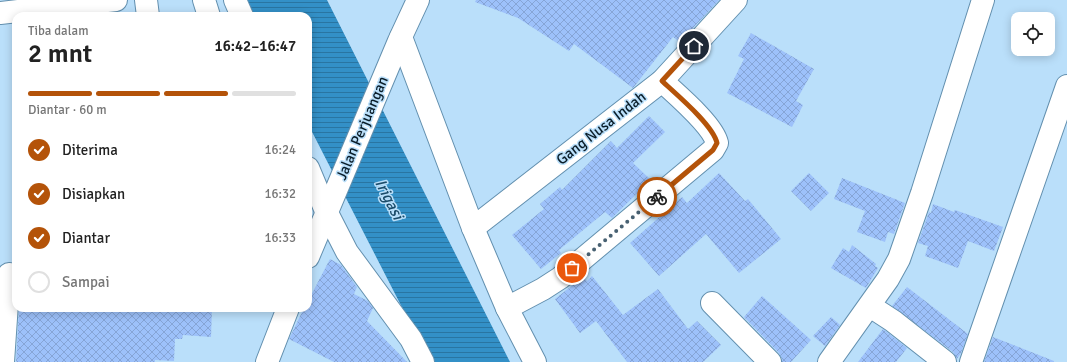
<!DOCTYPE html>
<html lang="id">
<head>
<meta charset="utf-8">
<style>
	:root { --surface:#fff; --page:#f6f6f6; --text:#222; --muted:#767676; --line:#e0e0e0; --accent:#b45309 }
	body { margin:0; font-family:Signika,sans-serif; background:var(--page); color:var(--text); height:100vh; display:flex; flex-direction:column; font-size:15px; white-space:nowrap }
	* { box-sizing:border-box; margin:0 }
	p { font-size:13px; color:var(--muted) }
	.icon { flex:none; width:22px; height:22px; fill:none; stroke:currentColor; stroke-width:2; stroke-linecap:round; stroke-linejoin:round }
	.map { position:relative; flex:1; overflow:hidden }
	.drawer { position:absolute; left:12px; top:12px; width:300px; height:300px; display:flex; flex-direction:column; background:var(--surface); border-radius:12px; box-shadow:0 2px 10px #0003 }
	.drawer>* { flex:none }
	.controls { position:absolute; left:1011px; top:12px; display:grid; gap:8px }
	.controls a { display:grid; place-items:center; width:44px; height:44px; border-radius:8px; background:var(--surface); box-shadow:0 2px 10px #0003; font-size:20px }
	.pin { position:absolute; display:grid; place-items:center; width:34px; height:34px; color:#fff; margin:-17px; border:2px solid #fff; border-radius:50%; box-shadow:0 1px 4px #0007 }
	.courier { position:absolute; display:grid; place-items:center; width:40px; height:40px; margin:-20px; border:3px solid #b45309; border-radius:50%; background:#fff; color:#222; box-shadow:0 1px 5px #0007 }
	.head em { font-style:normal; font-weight:600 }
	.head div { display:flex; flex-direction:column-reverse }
	.head { display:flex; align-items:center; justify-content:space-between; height:68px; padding:0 16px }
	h1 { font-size:26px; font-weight:600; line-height:30px }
	.bar { display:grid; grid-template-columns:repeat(4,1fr); gap:6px 4px; align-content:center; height:48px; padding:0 16px }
	.bar i { height:5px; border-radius:3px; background:var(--line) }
	.bar .active { background:var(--accent) }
	.bar p { grid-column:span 4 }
	ol { padding:0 16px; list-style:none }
	li { display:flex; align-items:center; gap:12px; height:44px }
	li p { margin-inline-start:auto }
	li .icon { padding:4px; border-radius:50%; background:var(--accent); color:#fff; stroke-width:4 }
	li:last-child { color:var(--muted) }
	li i { width:22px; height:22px; border:2px solid var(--line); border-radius:50% }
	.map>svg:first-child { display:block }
	.water { fill:url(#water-rules) }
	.building { fill:url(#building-cross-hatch) }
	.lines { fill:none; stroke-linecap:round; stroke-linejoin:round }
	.street-casing { stroke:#6390af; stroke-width:24 }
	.secondary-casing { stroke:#6390af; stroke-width:24 }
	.street { stroke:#fff; stroke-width:22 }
	.secondary { stroke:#fff; stroke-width:22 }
	.done { stroke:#486172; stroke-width:4; stroke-dasharray:0 7.2 }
	.route { stroke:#b45309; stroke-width:5 }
	.labels { text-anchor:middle; stroke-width:3; stroke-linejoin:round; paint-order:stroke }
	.street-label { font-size:15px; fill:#0a1d29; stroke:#badffa }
	.water-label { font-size:16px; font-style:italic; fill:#1b4b69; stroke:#badffa }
</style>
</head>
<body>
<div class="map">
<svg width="1067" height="362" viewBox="0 0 1067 362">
	<defs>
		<pattern id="water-rules" width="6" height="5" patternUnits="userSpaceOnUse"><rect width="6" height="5" fill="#3390c7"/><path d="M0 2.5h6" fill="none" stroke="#2975a2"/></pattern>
		<pattern id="building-cross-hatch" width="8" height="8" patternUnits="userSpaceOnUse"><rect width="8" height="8" fill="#9dc1fa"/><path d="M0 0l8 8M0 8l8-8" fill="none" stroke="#86a5d6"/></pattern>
	</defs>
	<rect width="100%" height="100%" fill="#badffa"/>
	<path class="water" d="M 245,0 L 327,0 L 510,362 L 430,362 L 308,124 L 308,16 L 253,16 Z"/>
	<g class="building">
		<path d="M 476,0 L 719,0 L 680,42 L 673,37 L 633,88 L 574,44 L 569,51 L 518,18 L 475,2 Z"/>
		<path d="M 751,33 L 814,69 L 796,101 L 803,105 L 792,127 L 727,93 L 744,59 L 738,56 Z"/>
		<path d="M 649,116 L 665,132 L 633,163 L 651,180 L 612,218 L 605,212 L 559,250 L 561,253 L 541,269 L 512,235 L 544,209 L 540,204 L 560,187 L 562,190 L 611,141 L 617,148 Z"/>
		<path d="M 719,173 L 745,201 L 748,199 L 781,239 L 739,273 L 706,234 L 659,276 L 630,243 L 682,197 L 687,203 Z"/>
		<path d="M 809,173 L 829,193 L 811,211 L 791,191 Z"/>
		<path d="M 842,178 L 905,203 L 894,234 L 888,232 L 885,242 L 857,232 L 865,211 L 834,199 Z"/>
		<path d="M 933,204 L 954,212 L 955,210 L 1003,227 L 994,251 L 968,241 L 958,268 L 925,256 L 928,246 L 918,243 L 929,212 L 931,213 Z"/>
		<path d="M 852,245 L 876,264 L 875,266 L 878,268 L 866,288 L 831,268 L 843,248 L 849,252 Z"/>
		<path d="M 330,259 L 341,265 L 357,287 L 354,294 L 368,301 L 373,308 L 367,321 L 407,362 L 334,362 L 289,339 L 304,308 L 308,308 L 308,301 Z"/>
		<path d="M 592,276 L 623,315 L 658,289 L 688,329 L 697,321 L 721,345 L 703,362 L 627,362 L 596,321 L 580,333 L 555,299 L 583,277 L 587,281 Z"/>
		<path d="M 907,287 L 968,334 L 961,353 L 957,359 L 953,352 L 892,306 Z"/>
		<path d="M 762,296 L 811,340 L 791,362 L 782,362 L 782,359 L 779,353 L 744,317 Z"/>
		<path d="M 19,308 L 212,308 L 211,337 L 183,335 L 182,339 L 175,339 L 174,361 L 155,360 L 155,362 L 16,362 Z"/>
		<path d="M 831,317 L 840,325 L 825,346 L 813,336 Z"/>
		<path d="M 883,329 L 907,348 L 896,362 L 858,362 Z"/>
		<path d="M 993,337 L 1054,361 L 1054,362 L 984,362 Z"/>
	</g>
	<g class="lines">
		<defs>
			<g id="street">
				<path d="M 146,0 L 148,16"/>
				<path d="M 204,0 L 209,16"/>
				<path d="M 235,0 L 242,16"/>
				<path d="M 0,13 L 116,0"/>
				<path d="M 401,37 L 473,228 L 507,308 L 535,362"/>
				<path d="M 308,168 L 326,211 L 347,252 L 411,339 L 423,362"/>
				<path d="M 473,228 L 662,81 L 736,0"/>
				<path d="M 712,303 L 770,362"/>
				<path d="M 870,306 L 893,321 L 945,362"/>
				<path d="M 507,308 L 543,289 L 560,278 L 713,150 L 717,143 C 713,125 677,95 662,81"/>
				<path d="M 3,362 L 9,274"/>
				<path d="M 829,362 L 888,279 L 899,259 L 922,193 L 983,0"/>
				<path d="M 971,362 L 1067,86"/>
			</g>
			<g id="secondary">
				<path d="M 308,257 L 399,41 L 418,0"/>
				<path d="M 267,362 L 288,308"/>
			</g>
		</defs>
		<use href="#street" class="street-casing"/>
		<use href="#secondary" class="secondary-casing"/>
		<use href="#street" class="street"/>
		<use href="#secondary" class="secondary"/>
	</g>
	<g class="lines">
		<path class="done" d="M 572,268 L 657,197"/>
		<path class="route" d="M 657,197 L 713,150 L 717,143 C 713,125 677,95 662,81 L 694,46"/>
	</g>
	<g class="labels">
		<g class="street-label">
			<text transform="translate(362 128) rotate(-67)" y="5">Jalan Perjuangan</text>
			<text transform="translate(601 128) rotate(-38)" y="5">Gang Nusa Indah</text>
		</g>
		<g class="water-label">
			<text transform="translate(390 199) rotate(63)" y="6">Irigasi</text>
		</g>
	</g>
</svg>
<div class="controls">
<a><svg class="icon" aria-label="locate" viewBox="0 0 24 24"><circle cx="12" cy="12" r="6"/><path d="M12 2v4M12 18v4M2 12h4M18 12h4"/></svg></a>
</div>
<div class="pin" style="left:572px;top:268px;background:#ea580c"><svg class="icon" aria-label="bag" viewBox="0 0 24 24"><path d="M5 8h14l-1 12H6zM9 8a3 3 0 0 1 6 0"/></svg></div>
<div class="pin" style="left:694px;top:46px;background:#1f2937"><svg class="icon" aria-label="home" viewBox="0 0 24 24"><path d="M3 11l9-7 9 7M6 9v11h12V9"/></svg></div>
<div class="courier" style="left:657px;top:197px"><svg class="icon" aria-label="bike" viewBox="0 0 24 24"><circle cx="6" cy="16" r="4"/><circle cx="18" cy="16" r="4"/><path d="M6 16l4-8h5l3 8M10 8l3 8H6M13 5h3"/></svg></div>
<section class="drawer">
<div class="head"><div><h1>2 mnt</h1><p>Tiba dalam</p></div><em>16:42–16:47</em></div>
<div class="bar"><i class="active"></i><i class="active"></i><i class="active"></i><i></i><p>Diantar · 60 m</p></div>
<ol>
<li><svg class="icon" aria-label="check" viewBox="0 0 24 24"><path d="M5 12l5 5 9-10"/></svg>Diterima<p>16:24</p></li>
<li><svg class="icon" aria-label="check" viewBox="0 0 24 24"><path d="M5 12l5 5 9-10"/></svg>Disiapkan<p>16:32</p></li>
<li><svg class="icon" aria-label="check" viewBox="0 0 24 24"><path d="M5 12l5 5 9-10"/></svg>Diantar<p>16:33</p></li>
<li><i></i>Sampai</li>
</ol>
</section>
</div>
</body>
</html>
